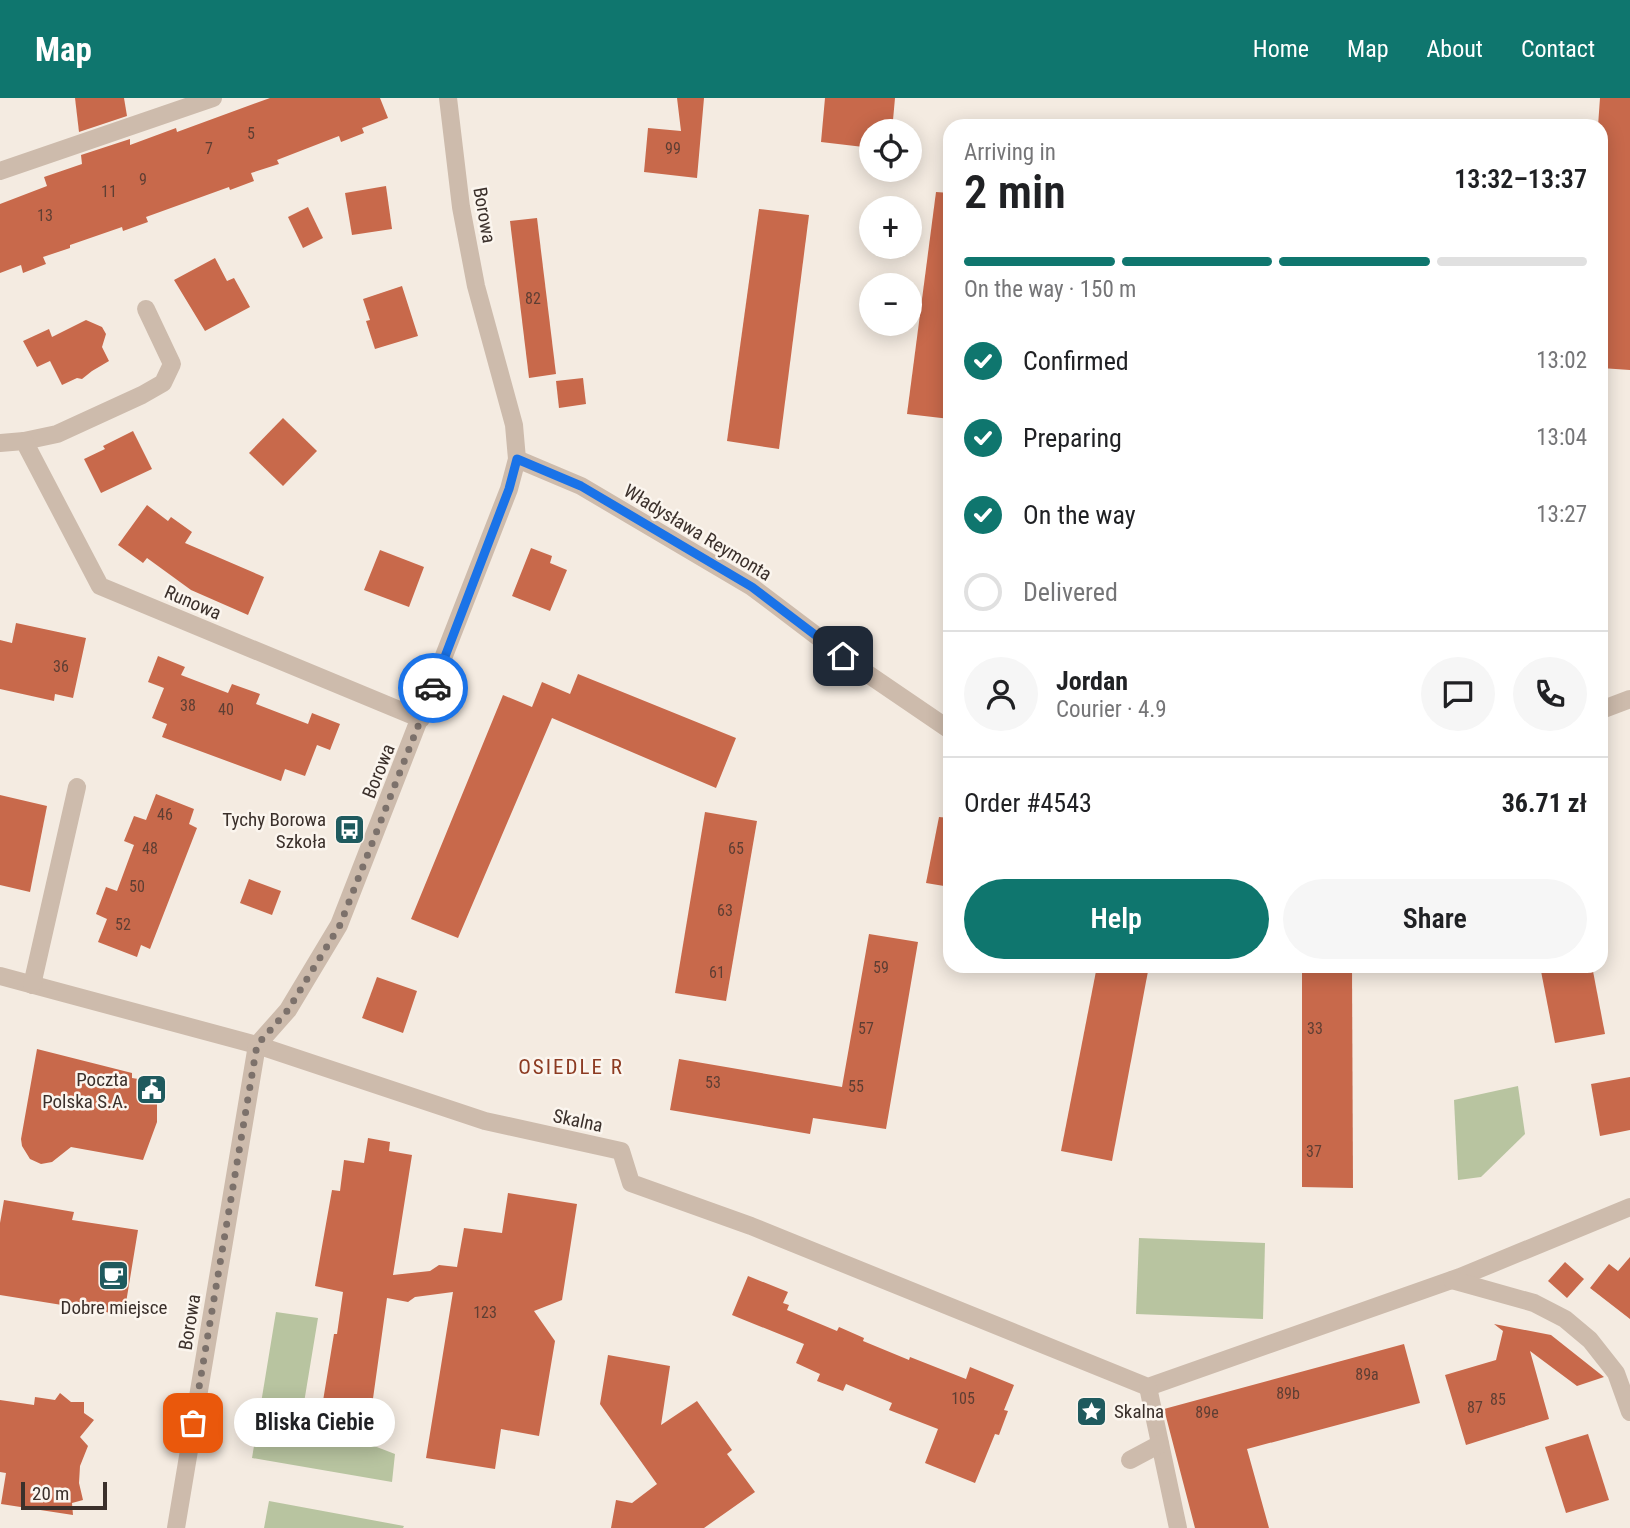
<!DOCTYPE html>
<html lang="en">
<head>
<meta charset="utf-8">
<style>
	:root { --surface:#fff; --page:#f6f6f6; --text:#202124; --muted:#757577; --line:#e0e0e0; --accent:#0f766e }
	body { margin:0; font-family:"Roboto Condensed",sans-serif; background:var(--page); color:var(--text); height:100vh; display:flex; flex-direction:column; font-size:26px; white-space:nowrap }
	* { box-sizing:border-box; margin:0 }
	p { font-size:23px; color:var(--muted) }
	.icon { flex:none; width:38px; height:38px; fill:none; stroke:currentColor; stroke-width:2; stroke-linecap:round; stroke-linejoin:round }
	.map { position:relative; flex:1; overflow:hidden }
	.sheet { position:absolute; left:943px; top:21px; width:665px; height:854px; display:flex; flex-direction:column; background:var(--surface); border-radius:21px; box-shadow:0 4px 18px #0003 }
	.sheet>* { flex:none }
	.tools { position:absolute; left:859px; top:21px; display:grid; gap:14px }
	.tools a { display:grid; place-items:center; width:63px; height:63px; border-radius:50%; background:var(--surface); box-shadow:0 4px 18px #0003; font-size:35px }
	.scale { position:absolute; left:21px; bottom:18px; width:86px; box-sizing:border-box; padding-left:7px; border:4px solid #3b302b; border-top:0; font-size:19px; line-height:24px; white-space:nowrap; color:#3b302b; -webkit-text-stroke:5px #fbf5ee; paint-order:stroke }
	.pin { position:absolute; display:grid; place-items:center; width:60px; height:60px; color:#fff; margin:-30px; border-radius:14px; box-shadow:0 4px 10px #0006 }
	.courier { position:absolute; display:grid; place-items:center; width:70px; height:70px; margin:-35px; border:5px solid #1a73e8; border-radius:50%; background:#fff; color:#222; box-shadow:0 2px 9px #0007 }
	.bubble { position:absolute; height:49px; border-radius:24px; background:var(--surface); box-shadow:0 4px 18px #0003; font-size:23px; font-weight:600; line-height:49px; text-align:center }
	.summary em { font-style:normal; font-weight:600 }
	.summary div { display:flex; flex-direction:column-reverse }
	.summary { display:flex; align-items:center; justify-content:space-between; height:119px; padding:0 21px }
	h1 { font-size:46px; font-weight:600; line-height:52px }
	.bar { display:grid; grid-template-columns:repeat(4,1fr); gap:10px 7px; align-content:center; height:84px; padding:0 21px }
	.bar i { height:9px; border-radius:5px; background:var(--line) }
	.bar .active { background:var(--accent) }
	.bar p { grid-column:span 4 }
	.line { display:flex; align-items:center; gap:18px; padding:0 21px; border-top:2px solid var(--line) }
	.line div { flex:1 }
	.round { display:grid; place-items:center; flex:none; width:74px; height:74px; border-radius:37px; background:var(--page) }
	ol { padding:0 21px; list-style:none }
	li { display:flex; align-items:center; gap:21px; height:77px }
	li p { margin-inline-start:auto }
	li .icon { padding:7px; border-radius:50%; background:var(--accent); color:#fff; stroke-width:4 }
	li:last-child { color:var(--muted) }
	li i { width:38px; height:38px; border:4px solid var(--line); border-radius:50% }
	.cta { display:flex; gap:14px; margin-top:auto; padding:14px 21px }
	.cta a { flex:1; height:80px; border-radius:42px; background:var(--accent); color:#fff; font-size:28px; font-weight:600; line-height:80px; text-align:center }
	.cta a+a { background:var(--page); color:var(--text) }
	header { display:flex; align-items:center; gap:42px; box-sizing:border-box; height:98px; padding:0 35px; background:var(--accent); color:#fff }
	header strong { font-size:33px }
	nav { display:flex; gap:38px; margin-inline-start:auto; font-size:24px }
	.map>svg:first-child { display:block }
	.green { fill:#b8c4a0 }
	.building { fill:#c8694b }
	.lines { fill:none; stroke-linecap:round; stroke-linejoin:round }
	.street { stroke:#cdbbac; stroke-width:18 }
	.done { stroke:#7c716b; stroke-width:7; stroke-dasharray:0 12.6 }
	.route { stroke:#1a73e8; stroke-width:9 }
	.labels { text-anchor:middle; stroke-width:5; stroke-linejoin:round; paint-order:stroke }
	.number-label { font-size:16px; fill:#5e3e33 }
	.street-label { font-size:19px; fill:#3b302b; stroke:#fbf5ee }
	.poi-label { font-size:19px; fill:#3b302b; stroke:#fbf5ee; text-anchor:end }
	.neighbourhood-label { font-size:21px; letter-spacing:2px; fill:#8c3b22; stroke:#fbf5ee }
</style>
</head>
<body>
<header>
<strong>Map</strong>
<nav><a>Home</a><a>Map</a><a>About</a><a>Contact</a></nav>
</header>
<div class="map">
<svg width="1630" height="1430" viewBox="0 0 1630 1430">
	<rect width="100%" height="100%" fill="#f4ebe1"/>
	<g class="green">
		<path d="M 1518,988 L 1525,1036 L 1481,1079 L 1458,1082 L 1454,1002 Z"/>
		<path d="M 1139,1140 L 1265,1145 L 1263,1221 L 1136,1216 Z"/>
		<path d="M 276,1214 L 318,1220 L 299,1335 L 369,1346 L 395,1356 L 392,1384 L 252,1360 Z"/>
		<path d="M 269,1403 L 404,1428 L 403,1430 L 264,1430 Z"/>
	</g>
	<g class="building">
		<path d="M 75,0 L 124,0 L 127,18 L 79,34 Z"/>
		<path d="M 270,0 L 380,0 L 388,20 L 362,30 L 364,35 L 341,44 L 339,38 L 277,62 L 279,66 L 251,75 L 254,83 L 230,92 L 229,89 L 146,119 L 148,124 L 123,133 L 122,129 L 70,147 L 70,150 L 43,159 L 46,166 L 23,175 L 21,167 L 0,175 L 0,106 L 47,88 L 44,79 L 82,66 L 81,57 L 130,41 L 130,47 L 176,30 L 177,34 Z"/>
		<path d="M 677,0 L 704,0 L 697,80 L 644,74 L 648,30 L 681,33 Z"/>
		<path d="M 825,0 L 895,0 L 892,33 L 872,33 L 872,50 L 821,44 Z"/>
		<path d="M 1600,0 L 1630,0 L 1630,272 L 1601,270 L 1601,28 L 1598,28 Z"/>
		<path d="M 386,88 L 392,131 L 352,137 L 345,95 Z"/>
		<path d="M 936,94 L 950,95 L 950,321 L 907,316 Z"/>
		<path d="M 308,109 L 323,140 L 303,150 L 288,119 Z"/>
		<path d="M 759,111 L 809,117 L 779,351 L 727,343 Z"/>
		<path d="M 537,120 L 556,276 L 529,280 L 510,123 Z"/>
		<path d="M 215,160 L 227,183 L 234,180 L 250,209 L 205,233 L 174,182 Z"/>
		<path d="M 402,188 L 418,238 L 375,251 L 366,223 L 370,222 L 363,201 Z"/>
		<path d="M 86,222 L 102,229 L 106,236 L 102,249 L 109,263 L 92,273 L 82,281 L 77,280 L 62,287 L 50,263 L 37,269 L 23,243 L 49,231 L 52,239 Z"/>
		<path d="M 583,280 L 586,306 L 559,310 L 556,283 Z"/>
		<path d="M 283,320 L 317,353 L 283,388 L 249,355 Z"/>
		<path d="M 133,333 L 152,371 L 101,395 L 84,361 L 105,351 L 103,348 Z"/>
		<path d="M 147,407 L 168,423 L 171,419 L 192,434 L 185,445 L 264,479 L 248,517 L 191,492 L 147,460 L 143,465 L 118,447 Z"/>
		<path d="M 531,450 L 552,458 L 550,465 L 567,472 L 550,513 L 512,498 Z"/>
		<path d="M 380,452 L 424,469 L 409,509 L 364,492 Z"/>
		<path d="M 16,525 L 86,540 L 73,600 L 55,596 L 54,603 L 0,591 L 0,542 L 12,545 Z"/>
		<path d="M 158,558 L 185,569 L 181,577 L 228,595 L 232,586 L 260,596 L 256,606 L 308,626 L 312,615 L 340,626 L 330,652 L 317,647 L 305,678 L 285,671 L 281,683 L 162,639 L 167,626 L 152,620 L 164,590 L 148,584 Z"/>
		<path d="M 578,576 L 736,640 L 716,690 L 552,620 L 458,840 L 411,821 L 503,597 L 532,609 L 542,584 L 570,596 Z"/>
		<path d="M 156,696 L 194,711 L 189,726 L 197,730 L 150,851 L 141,847 L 137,859 L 98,844 L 107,821 L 96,816 L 106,789 L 117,793 L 134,747 L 124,743 L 134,718 L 146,722 Z"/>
		<path d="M 0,697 L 47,708 L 30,794 L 0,787 Z"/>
		<path d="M 705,714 L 757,723 L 726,903 L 675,895 Z"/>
		<path d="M 939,719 L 950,720 L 950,789 L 926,785 Z"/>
		<path d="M 249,781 L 281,793 L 272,817 L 240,805 Z"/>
		<path d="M 869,836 L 918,844 L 886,1031 L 813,1020 L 810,1036 L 670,1012 L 679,961 L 842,989 Z"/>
		<path d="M 1097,868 L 1149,868 L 1112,1063 L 1061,1053 Z"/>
		<path d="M 1302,868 L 1352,868 L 1353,1090 L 1302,1089 Z"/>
		<path d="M 1540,868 L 1592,868 L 1605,936 L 1555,945 Z"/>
		<path d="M 377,879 L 417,893 L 403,935 L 362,920 Z"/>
		<path d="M 37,951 L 132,975 L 132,980 L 157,984 L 157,1024 L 143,1062 L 71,1049 L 52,1064 L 41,1066 L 30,1061 L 22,1048 L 21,1041 Z"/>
		<path d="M 1630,979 L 1630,1032 L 1600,1038 L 1591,986 Z"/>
		<path d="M 368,1040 L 390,1044 L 389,1053 L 412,1057 L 393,1177 L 430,1173 L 439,1167 L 457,1169 L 464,1130 L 502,1135 L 508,1095 L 577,1106 L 562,1202 L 534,1213 L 555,1243 L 539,1338 L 501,1331 L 495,1371 L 426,1360 L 453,1194 L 415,1199 L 408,1204 L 387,1200 L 370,1322 L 321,1315 L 334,1236 L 337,1236 L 343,1194 L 315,1188 L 332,1092 L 340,1093 L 344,1062 L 364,1065 Z"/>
		<path d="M 4,1102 L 74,1114 L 72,1122 L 138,1132 L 124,1217 L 0,1197 L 0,1125 Z"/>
		<path d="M 1630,1159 L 1630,1221 L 1590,1190 L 1609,1166 L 1618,1173 Z"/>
		<path d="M 1565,1164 L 1584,1181 L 1567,1200 L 1548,1183 Z"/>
		<path d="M 748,1178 L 788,1194 L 783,1205 L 789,1207 L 787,1212 L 837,1233 L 839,1229 L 864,1240 L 863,1243 L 909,1262 L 910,1259 L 966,1281 L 970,1269 L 1014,1287 L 1004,1312 L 1008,1313 L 999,1337 L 995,1336 L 975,1385 L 925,1365 L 938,1331 L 889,1312 L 892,1305 L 846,1286 L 843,1293 L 817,1283 L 820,1276 L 796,1265 L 804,1246 L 732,1217 Z"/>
		<path d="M 1494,1226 L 1551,1237 L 1604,1279 L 1577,1288 L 1530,1253 L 1549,1321 L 1466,1347 L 1445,1277 L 1496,1262 L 1503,1233 Z"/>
		<path d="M 1404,1246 L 1420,1305 L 1247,1351 L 1269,1430 L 1195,1430 L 1164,1311 Z"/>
		<path d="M 608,1257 L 670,1268 L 661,1327 L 697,1303 L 732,1352 L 727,1356 L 755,1394 L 704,1430 L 611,1430 L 616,1402 L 632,1405 L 657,1386 L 600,1306 Z"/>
		<path d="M 60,1295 L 71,1304 L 84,1304 L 84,1315 L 94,1322 L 80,1339 L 88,1348 L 80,1368 L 79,1385 L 83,1402 L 72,1405 L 73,1417 L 1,1406 L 6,1375 L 0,1374 L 0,1302 L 34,1307 L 35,1299 L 55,1302 Z"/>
		<path d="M 1588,1336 L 1609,1402 L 1566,1415 L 1545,1349 Z"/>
	</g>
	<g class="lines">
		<g class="street">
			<path d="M 0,73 L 213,0"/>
			<path d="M 24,343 L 57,336 L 142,297 L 163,285 L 172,266 L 146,211"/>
			<path d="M 0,345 L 24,343 L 100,488 L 421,621"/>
			<path d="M 517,361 L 581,388 L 752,489 L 859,570 L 950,632"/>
			<path d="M 1601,612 L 1630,601"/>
			<path d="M 0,878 L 257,947 L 485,1023 L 621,1053 L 631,1085 L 751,1128 L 1148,1289 L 1460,1179 L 1630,1109"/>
			<path d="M 32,887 L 77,689"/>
			<path d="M 1452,1182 L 1534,1205 L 1565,1221 L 1590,1242 L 1616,1275 L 1630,1314"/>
			<path d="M 1148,1289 L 1178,1430"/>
			<path d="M 1130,1362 L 1160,1346"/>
			<path d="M 176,1430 L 257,947 L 288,912 L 339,827 L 509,391 L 517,361 L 514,327 L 476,188 L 461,109 L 448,0"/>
		</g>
	</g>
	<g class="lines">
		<path class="done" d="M 193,1325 L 257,947 L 288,912 L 340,827 L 433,590"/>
		<path class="route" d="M 433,590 L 509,391 L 517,361 L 581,388 L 752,489 L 843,558"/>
	</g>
	<defs>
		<symbol id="bus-square" viewBox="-11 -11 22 22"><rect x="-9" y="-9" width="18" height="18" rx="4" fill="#1f5a5e" stroke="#fbf5ee"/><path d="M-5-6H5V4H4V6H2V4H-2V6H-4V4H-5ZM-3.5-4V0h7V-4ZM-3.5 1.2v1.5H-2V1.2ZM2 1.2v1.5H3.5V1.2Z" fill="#fff"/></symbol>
		<symbol id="civic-square" viewBox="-11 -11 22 22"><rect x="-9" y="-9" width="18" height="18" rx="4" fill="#1f5a5e" stroke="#fbf5ee"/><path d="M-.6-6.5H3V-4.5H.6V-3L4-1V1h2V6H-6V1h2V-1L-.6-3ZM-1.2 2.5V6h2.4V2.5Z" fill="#fff"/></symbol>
		<symbol id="cafe-square" viewBox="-11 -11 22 22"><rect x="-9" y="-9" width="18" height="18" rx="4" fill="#1f5a5e" stroke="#fbf5ee"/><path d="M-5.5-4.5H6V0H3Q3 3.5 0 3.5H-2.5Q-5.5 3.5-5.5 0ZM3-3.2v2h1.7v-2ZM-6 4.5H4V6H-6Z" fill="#fff"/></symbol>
		<symbol id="sight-square" viewBox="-11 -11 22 22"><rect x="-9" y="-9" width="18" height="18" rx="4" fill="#1f5a5e" stroke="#fbf5ee"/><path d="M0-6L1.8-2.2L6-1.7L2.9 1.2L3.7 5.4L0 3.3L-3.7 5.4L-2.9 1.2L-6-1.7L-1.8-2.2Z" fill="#fff"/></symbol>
	</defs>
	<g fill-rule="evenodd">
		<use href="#bus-square" x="332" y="714" width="35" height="35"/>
		<use href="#civic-square" x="134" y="974" width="35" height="35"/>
		<use href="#cafe-square" x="96" y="1160" width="35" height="35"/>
		<use href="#sight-square" x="1074" y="1296" width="35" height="35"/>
	</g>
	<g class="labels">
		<g class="number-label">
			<text x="251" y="41">5</text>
			<text x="209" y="56">7</text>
			<text x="673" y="56">99</text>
			<text x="143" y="87">9</text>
			<text x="109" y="99">11</text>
			<text x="45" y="123">13</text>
			<text x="533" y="206">82</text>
			<text x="61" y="574">36</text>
			<text x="188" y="613">38</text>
			<text x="226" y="617">40</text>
			<text x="165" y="722">46</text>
			<text x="150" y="756">48</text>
			<text x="736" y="756">65</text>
			<text x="137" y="794">50</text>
			<text x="725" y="818">63</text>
			<text x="123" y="832">52</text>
			<text x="881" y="875">59</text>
			<text x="717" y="880">61</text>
			<text x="866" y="936">57</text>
			<text x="1315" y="936">33</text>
			<text x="713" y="990">53</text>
			<text x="856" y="994">55</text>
			<text x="1314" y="1059">37</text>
			<text x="485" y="1220">123</text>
			<text x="1367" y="1282">89a</text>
			<text x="1288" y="1301">89b</text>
			<text x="963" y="1306">105</text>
			<text x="1498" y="1307">85</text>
			<text x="1475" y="1315">87</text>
			<text x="1207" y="1320">89e</text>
		</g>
		<g class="street-label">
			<text transform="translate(485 117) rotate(80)" y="7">Borowa</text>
			<text transform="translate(698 434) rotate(31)" y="7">Władysława Reymonta</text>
			<text transform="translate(193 504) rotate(23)" y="7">Runowa</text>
			<text transform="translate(378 673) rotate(-68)" y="7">Borowa</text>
			<text transform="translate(578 1022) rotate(12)" y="7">Skalna</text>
			<text transform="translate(189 1224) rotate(-81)" y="7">Borowa</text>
		</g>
		<g class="poi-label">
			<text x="326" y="728">Tychy Borowa<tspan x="326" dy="22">Szkoła</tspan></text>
			<text x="128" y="988">Poczta<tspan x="128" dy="22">Polska S.A.</tspan></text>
			<text x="114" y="1216" text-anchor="middle">Dobre miejsce</text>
			<text x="1114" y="1320" text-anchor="start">Skalna</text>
		</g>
		<g class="neighbourhood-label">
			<text x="571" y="976">OSIEDLE R</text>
		</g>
	</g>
</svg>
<div class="tools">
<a><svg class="icon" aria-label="locate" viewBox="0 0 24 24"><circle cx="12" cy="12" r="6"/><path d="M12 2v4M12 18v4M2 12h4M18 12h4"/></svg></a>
<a>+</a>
<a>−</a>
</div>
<div class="scale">20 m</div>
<div class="pin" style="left:193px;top:1325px;background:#ea580c"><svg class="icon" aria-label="bag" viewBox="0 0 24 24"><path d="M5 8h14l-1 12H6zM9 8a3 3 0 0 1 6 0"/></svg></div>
<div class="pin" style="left:843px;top:558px;background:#1f2937"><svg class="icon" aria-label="home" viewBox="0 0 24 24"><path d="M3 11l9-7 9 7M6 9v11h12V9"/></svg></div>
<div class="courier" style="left:433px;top:590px"><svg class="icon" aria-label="car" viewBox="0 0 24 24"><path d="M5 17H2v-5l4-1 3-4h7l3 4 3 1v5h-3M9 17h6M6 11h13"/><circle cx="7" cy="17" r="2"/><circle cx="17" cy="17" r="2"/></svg></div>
<div class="bubble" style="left:234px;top:1300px;width:161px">Bliska Ciebie</div>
<section class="sheet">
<div class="summary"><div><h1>2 min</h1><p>Arriving in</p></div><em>13:32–13:37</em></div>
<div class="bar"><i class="active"></i><i class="active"></i><i class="active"></i><i></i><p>On the way · 150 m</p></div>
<ol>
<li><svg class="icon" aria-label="check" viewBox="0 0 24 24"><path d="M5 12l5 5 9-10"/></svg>Confirmed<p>13:02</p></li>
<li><svg class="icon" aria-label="check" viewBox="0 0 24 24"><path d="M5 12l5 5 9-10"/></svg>Preparing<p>13:04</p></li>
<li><svg class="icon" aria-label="check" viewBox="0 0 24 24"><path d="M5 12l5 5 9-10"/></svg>On the way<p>13:27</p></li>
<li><i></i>Delivered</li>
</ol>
<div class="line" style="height:126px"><a class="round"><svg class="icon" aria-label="person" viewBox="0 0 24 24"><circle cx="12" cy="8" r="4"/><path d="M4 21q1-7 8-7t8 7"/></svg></a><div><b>Jordan</b><p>Courier · 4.9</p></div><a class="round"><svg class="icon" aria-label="chat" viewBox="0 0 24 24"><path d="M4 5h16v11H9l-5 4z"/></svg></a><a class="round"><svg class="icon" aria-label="phone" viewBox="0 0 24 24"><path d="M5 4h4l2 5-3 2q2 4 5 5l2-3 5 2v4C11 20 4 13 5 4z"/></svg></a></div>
<div class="line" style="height:91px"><div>Order #4543</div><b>36.71 zł</b></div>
<div class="cta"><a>Help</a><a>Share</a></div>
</section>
</div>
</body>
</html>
